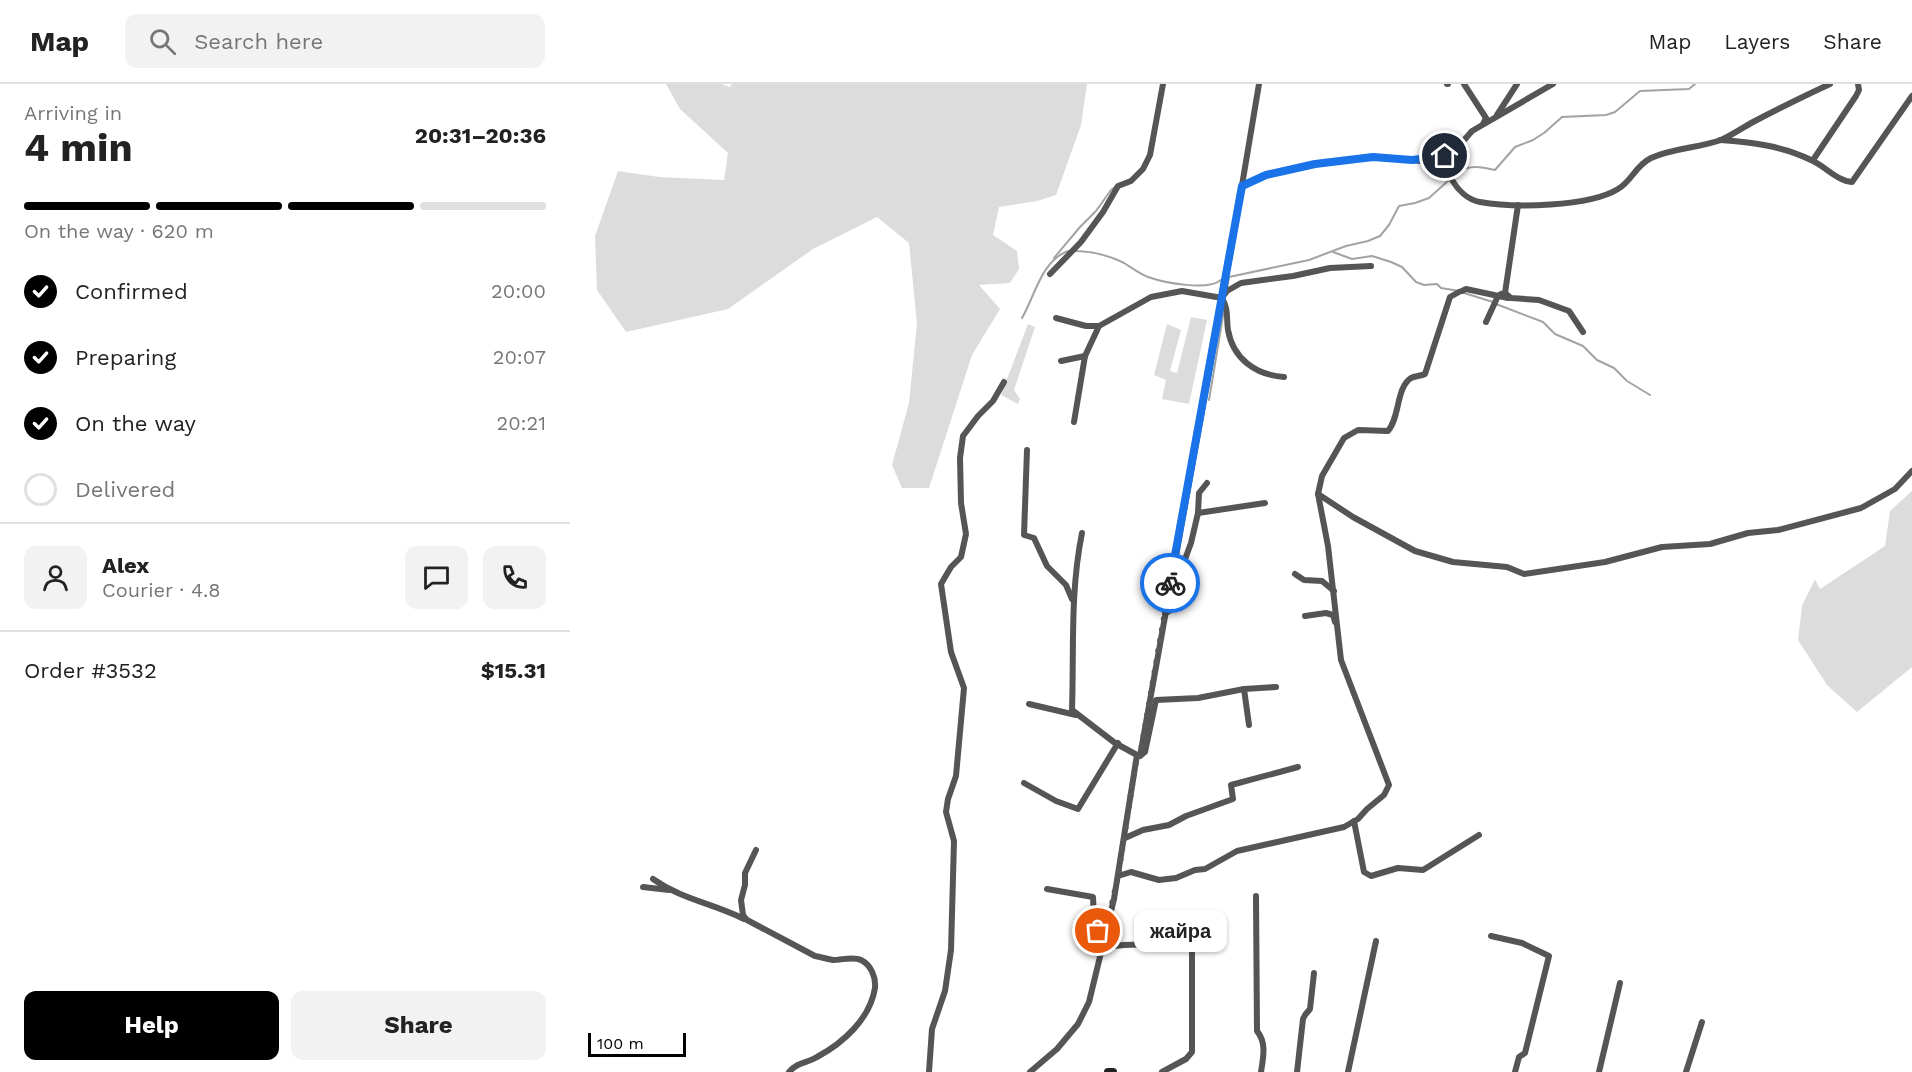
<!DOCTYPE html>
<html lang="en">
<head>
<meta charset="utf-8">
<style>
	:root { --surface:#fff; --page:#f2f2f2; --text:#222; --muted:#767676; --line:#e0e0e0; --accent:#000 }
	body { margin:0; font-family:"Work Sans",sans-serif; background:var(--page); color:var(--text); height:100vh; display:flex; flex-direction:column; font-size:22px; white-space:nowrap }
	* { box-sizing:border-box; margin:0 }
	p { font-size:20px; color:var(--muted) }
	.icon { flex:none; width:33px; height:33px; fill:none; stroke:currentColor; stroke-width:2; stroke-linecap:round; stroke-linejoin:round }
	.map { position:relative; flex:1; overflow:hidden }
	.sheet { display:flex; flex-direction:column; background:var(--surface); width:570px }
	.sheet>* { flex:none }
	.scale { position:absolute; left:18px; bottom:15px; width:98px; box-sizing:border-box; padding-left:6px; border:3px solid #000; border-top:0; font-size:16px; line-height:21px; white-space:nowrap; color:#000; -webkit-text-stroke:4px #fff; paint-order:stroke }
	.pin { position:absolute; display:grid; place-items:center; width:51px; height:51px; color:#fff; margin:-26px; border:3px solid #fff; border-radius:50%; box-shadow:0 2px 6px #0007 }
	.courier { position:absolute; display:grid; place-items:center; width:60px; height:60px; margin:-30px; border:4px solid #1a73e8; border-radius:50%; background:#fff; color:#222; box-shadow:0 2px 8px #0007 }
	.bubble { position:absolute; height:42px; border-radius:12px; background:var(--surface); box-shadow:0 2px 4px #0004; font-size:20px; font-weight:700; line-height:42px; text-align:center }
	.headline em { font-style:normal; font-weight:700 }
	.headline div { display:flex; flex-direction:column-reverse }
	.headline { display:flex; align-items:center; justify-content:space-between; height:102px; padding:0 24px }
	h1 { font-size:39px; font-weight:700; line-height:45px }
	.bar { display:grid; grid-template-columns:repeat(4,1fr); gap:9px 6px; align-content:center; height:72px; padding:0 24px }
	.bar i { height:8px; border-radius:4px; background:var(--line) }
	.bar .on { background:var(--accent) }
	.bar p { grid-column:span 4 }
	.line { display:flex; align-items:center; gap:15px; padding:0 24px; border-top:2px solid var(--line) }
	.line div { flex:1 }
	.round { display:grid; place-items:center; flex:none; width:63px; height:63px; border-radius:12px; background:var(--page) }
	ol { padding:0 24px; list-style:none }
	li { display:flex; align-items:center; gap:18px; height:66px }
	li p { margin-inline-start:auto }
	li .icon { padding:6px; border-radius:50%; background:var(--accent); color:#fff; stroke-width:4 }
	li:last-child { color:var(--muted) }
	li i { width:33px; height:33px; border:3px solid var(--line); border-radius:50% }
	.button { display:flex; gap:12px; margin-top:auto; padding:12px 24px }
	.button a { flex:1; height:69px; border-radius:12px; background:var(--accent); color:#fff; font-size:24px; font-weight:700; line-height:69px; text-align:center }
	.button a+a { background:var(--page); color:var(--text) }
	header { display:flex; align-items:center; gap:36px; box-sizing:border-box; height:84px; padding:0 30px; background:var(--surface); border-bottom:2px solid var(--line) }
	header strong { font-size:28px }
	nav { display:flex; gap:33px; margin-inline-start:auto; font-size:21px }
	.search { width:420px; height:54px; background:var(--page); display:flex; align-items:center; gap:15px; box-sizing:border-box; padding:0 21px; border-radius:12px; color:var(--muted); font-size:22px }
	main { display:flex; flex:1; min-height:0 }
	.map>svg:first-child { display:block }
	.green { fill:#dcdcdc }
	.lines { fill:none; stroke-linecap:round; stroke-linejoin:round }
	.stream { stroke:#a3a3a3; stroke-width:2 }
	.street { stroke:#555; stroke-width:6 }
	.secondary { stroke:#222; stroke-width:8 }
	.done { stroke:#595959; stroke-width:6; stroke-dasharray:0 10.8 }
	.route { stroke:#1a73e8; stroke-width:8 }
</style>
</head>
<body>
<header>
<strong>Map</strong>
<div class="search"><svg class="icon" aria-label="search" viewBox="0 0 24 24"><circle cx="10" cy="10" r="6"/><path d="M15 15l6 6"/></svg>Search here</div>
<nav><a>Map</a><a>Layers</a><a>Share</a></nav>
</header>
<main>
<section class="sheet">
<div class="headline"><div><h1>4 min</h1><p>Arriving in</p></div><em>20:31–20:36</em></div>
<div class="bar"><i class="on"></i><i class="on"></i><i class="on"></i><i></i><p>On the way · 620 m</p></div>
<ol>
<li><svg class="icon" aria-label="check" viewBox="0 0 24 24"><path d="M5 12l5 5 9-10"/></svg>Confirmed<p>20:00</p></li>
<li><svg class="icon" aria-label="check" viewBox="0 0 24 24"><path d="M5 12l5 5 9-10"/></svg>Preparing<p>20:07</p></li>
<li><svg class="icon" aria-label="check" viewBox="0 0 24 24"><path d="M5 12l5 5 9-10"/></svg>On the way<p>20:21</p></li>
<li><i></i>Delivered</li>
</ol>
<div class="line" style="height:108px"><a class="round"><svg class="icon" aria-label="person" viewBox="0 0 24 24"><circle cx="12" cy="8" r="4"/><path d="M4 21q1-7 8-7t8 7"/></svg></a><div><b>Alex</b><p>Courier · 4.8</p></div><a class="round"><svg class="icon" aria-label="chat" viewBox="0 0 24 24"><path d="M4 5h16v11H9l-5 4z"/></svg></a><a class="round"><svg class="icon" aria-label="phone" viewBox="0 0 24 24"><path d="M5 4h4l2 5-3 2q2 4 5 5l2-3 5 2v4C11 20 4 13 5 4z"/></svg></a></div>
<div class="line" style="height:78px"><div>Order #3532</div><b>$15.31</b></div>
<div class="button"><a>Help</a><a>Share</a></div>
</section>
<div class="map">
<svg width="1342" height="988" viewBox="0 0 1342 988">
	<rect width="100%" height="100%" fill="#fff"/>
	<g class="green">
		<path d="M 96,0 L 151,0 L 160,3 L 162,0 L 517,0 L 511,41 L 486,111 L 467,117 L 429,123 L 423,151 L 447,167 L 449,185 L 440,199 L 409,201 L 430,225 L 402,271 L 359,404 L 332,404 L 322,381 L 339,319 L 347,239 L 339,159 L 307,133 L 243,165 L 158,225 L 56,248 L 27,206 L 25,152 L 48,87 L 89,93 L 154,96 L 158,69 L 110,25 Z"/>
		<path d="M 621,233 L 637,236 L 619,320 L 592,315 L 596,296 L 584,291 L 597,240 L 611,246 L 600,287 L 607,289 Z"/>
		<path d="M 458,240 L 465,243 L 444,306 L 450,315 L 448,320 L 431,311 Z"/>
		<path d="M 1342,407 L 1342,583 L 1287,628 L 1257,601 L 1228,556 L 1232,522 L 1245,495 L 1250,505 L 1315,462 L 1320,427 Z"/>
	</g>
	<g class="lines">
		<g class="stream">
			<path d="M 882,87 L 888,89 C 899,80 912,83 925,86 L 945,63 L 963,56 L 974,49 L 992,33 L 1036,31 L 1045,28 L 1070,7 L 1119,5 L 1125,0"/>
			<path d="M 504,167 C 521,167 538,171 554,179 C 562,184 570,190 578,193 C 595,199 638,207 651,196"/>
			<path d="M 763,168 L 782,175 L 802,172 L 821,178 L 832,183 L 846,198 L 854,201 L 867,200 L 871,204 L 889,207"/>
			<path d="M 484,174 L 510,143 L 526,127 L 541,106 L 545,103"/>
			<path d="M 657,206 L 659,193 L 739,176 L 776,162 L 798,157 L 810,152 L 819,141 L 829,122 L 845,119 L 859,114 L 879,96"/>
			<path d="M 894,209 L 923,218"/>
			<path d="M 926,220 L 973,238 L 985,250 L 1013,262 L 1027,276 L 1044,284 L 1057,297 L 1080,311"/>
			<path d="M 452,234 C 465,212 471,177 498,167"/>
			<path d="M 639,316 L 654,226"/>
		</g>
		<g class="street">
			<path d="M 877,0 L 878,0"/>
			<path d="M 894,0 L 916,34 L 913,40"/>
			<path d="M 927,31 L 947,0"/>
			<path d="M 1150,56 C 1181,58 1213,62 1241,76 C 1255,82 1267,97 1282,98 L 1342,12"/>
			<path d="M 841,76 C 852,77 868,77 877,84 C 880,87 881,92 882,96 C 888,106 898,116 910,118 C 943,124 1019,123 1048,105 C 1062,97 1065,82 1081,74 C 1103,64 1128,64 1151,56 C 1162,51 1172,44 1183,38 C 1208,25 1234,12 1260,0"/>
			<path d="M 1243,76 L 1286,12 L 1289,6 L 1288,0"/>
			<path d="M 672,102 L 696,91 L 745,80 L 803,73 L 841,76 L 875,72 L 889,62 L 902,47 L 983,0"/>
			<path d="M 948,121 L 935,209 L 941,214 L 969,216 L 999,227 L 1013,248"/>
			<path d="M 480,190 L 511,158 L 533,128 L 548,102 L 561,97 L 573,85 L 580,71 L 593,0"/>
			<path d="M 892,207 L 896,205 L 938,214"/>
			<path d="M 654,211 L 657,207 L 671,199 L 723,192 L 760,184 L 801,182"/>
			<path d="M 486,234 L 516,242 L 529,242 L 581,213 L 612,207 L 652,214 C 659,227 656,232 658,246 C 663,275 686,291 714,293"/>
			<path d="M 916,238 L 928,212 L 931,210"/>
			<path d="M 491,277 L 515,272"/>
			<path d="M 504,338 L 515,272 L 529,242"/>
			<path d="M 457,366 L 454,451 L 464,454 L 477,482 L 496,501 L 502,515"/>
			<path d="M 748,410 L 783,433 L 845,467 L 883,478 L 937,483 L 954,490 L 1035,478 L 1092,463 L 1140,460 L 1178,449 L 1208,446 L 1291,424 L 1325,405 L 1342,387"/>
			<path d="M 628,429 L 695,419"/>
			<path d="M 512,449 C 500,508 504,567 502,626 L 545,659 L 567,671"/>
			<path d="M 725,490 L 734,496 L 752,497 L 764,507"/>
			<path d="M 595,529 L 605,524 L 607,497 L 621,459 L 628,429 L 629,409 L 637,399"/>
			<path d="M 735,532 L 756,529 L 763,531 L 765,538"/>
			<path d="M 674,605 L 679,641"/>
			<path d="M 459,620 L 506,631"/>
			<path d="M 570,672 L 575,668 L 586,616 L 628,614 L 674,605 L 706,603"/>
			<path d="M 454,699 L 486,717 L 508,725 L 548,659"/>
			<path d="M 784,737 L 794,788 L 801,792 L 828,784 L 853,786 L 909,751"/>
			<path d="M 555,754 L 573,746 L 599,741 L 616,732 L 663,715 L 661,701 L 728,683"/>
			<path d="M 186,766 L 175,789 L 175,801 L 171,816 L 173,831 L 177,836 L 245,872 C 251,873 257,875 263,876 C 272,876 283,872 291,876 C 301,881 306,893 305,904 C 300,935 273,959 247,973 C 236,980 229,977 219,988"/>
			<path d="M 548,792 L 561,788 L 589,796 L 606,794 L 625,786 L 635,785 L 667,767 L 774,743 L 788,735 L 797,725 L 814,711 L 819,701 L 771,576 L 758,462 L 748,410 L 752,392 L 774,354 L 788,346 L 818,347 C 830,333 826,304 841,294 C 845,292 851,292 855,290 L 880,213 L 889,208"/>
			<path d="M 83,795 C 113,816 142,819 174,835"/>
			<path d="M 73,803 L 99,806"/>
			<path d="M 477,805 L 523,813 C 524,828 522,843 535,851"/>
			<path d="M 686,812 L 687,947 C 697,959 693,974 691,988"/>
			<path d="M 921,852 L 952,859 L 979,872 L 955,969 L 949,973 L 945,988"/>
			<path d="M 533,863 L 554,861 L 621,859 L 622,867 L 622,968 L 616,975 L 592,988"/>
			<path d="M 359,988 L 362,945 L 375,907 L 381,866 L 384,757 L 376,728 L 378,715 L 386,692 L 394,604 L 381,568 L 371,500 L 381,483 L 391,473 L 396,450 L 391,419 L 390,374 L 393,352 L 408,332 L 423,317 L 434,298"/>
			<path d="M 460,988 L 487,965 L 508,940 L 519,918 L 544,815 L 567,671 L 570,672 L 665,143 L 689,0"/>
			<path d="M 727,988 L 733,935 L 735,931 L 740,925 L 744,889"/>
			<path d="M 778,988 L 806,857"/>
			<path d="M 1029,988 L 1050,899"/>
			<path d="M 1116,988 L 1132,938"/>
		</g>
		<path class="secondary" d="M 538,988 L 543,988"/>
	</g>
	<g class="lines">
		<path class="done" d="M 528,847 L 535,852 L 548,792 L 567,671 L 570,672 L 600,499"/>
		<path class="route" d="M 600,499 L 672,102 L 696,91 L 745,80 L 803,73 L 842,76 L 875,72"/>
	</g>
</svg>
<div class="scale">100 m</div>
<div class="pin" style="left:528px;top:847px;background:#ea580c"><svg class="icon" aria-label="bag" viewBox="0 0 24 24"><path d="M5 8h14l-1 12H6zM9 8a3 3 0 0 1 6 0"/></svg></div>
<div class="pin" style="left:875px;top:72px;background:#1f2937"><svg class="icon" aria-label="home" viewBox="0 0 24 24"><path d="M3 11l9-7 9 7M6 9v11h12V9"/></svg></div>
<div class="courier" style="left:600px;top:499px"><svg class="icon" aria-label="bike" viewBox="0 0 24 24"><circle cx="6" cy="16" r="4"/><circle cx="18" cy="16" r="4"/><path d="M6 16l4-8h5l3 8M10 8l3 8H6M13 5h3"/></svg></div>
<div class="bubble" style="left:564px;top:826px;width:93px">жайра</div>
</div>
</main>
</body>
</html>
